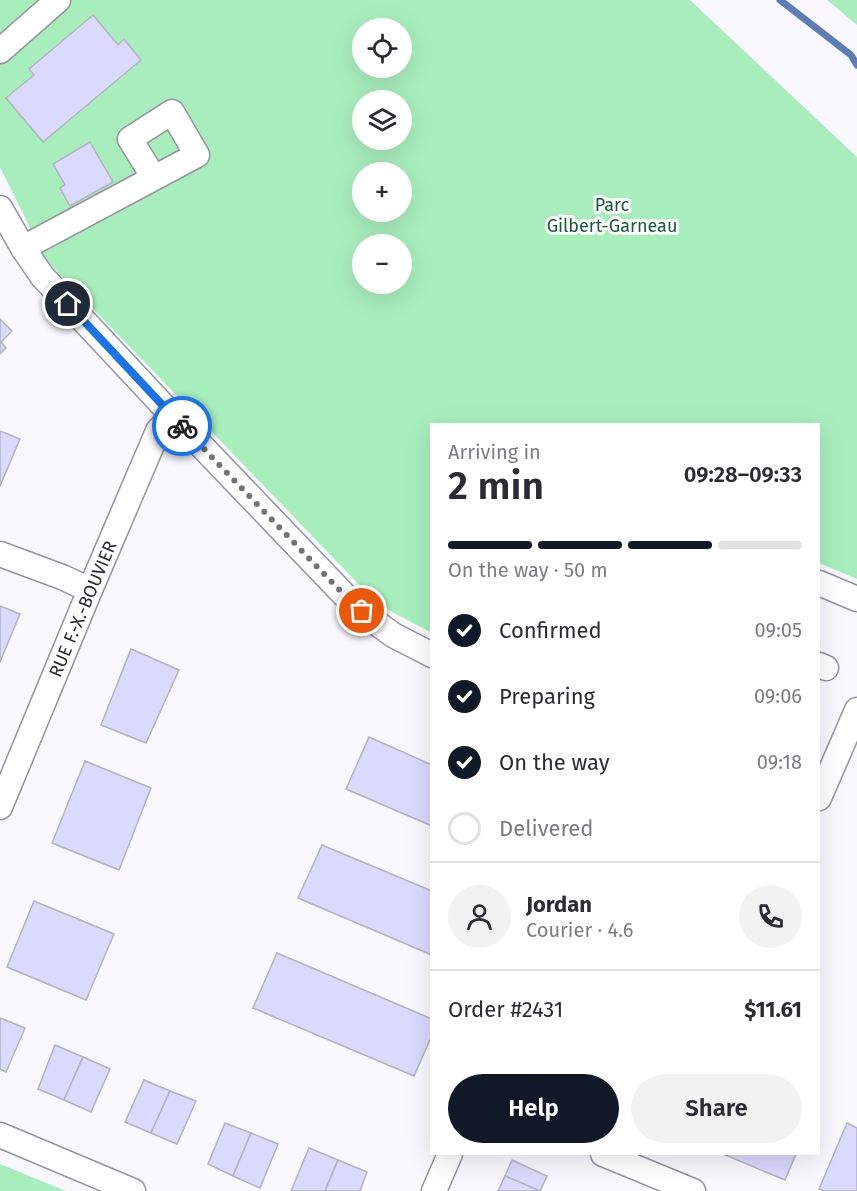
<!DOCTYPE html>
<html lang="en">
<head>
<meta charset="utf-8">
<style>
	:root { --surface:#fff; --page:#f2f2f3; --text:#2b2b33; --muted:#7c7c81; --line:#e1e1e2; --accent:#111827 }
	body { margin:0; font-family:"Fira Sans",sans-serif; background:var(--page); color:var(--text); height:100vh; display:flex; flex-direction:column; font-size:22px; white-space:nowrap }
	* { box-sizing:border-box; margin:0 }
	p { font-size:20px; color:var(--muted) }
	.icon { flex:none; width:33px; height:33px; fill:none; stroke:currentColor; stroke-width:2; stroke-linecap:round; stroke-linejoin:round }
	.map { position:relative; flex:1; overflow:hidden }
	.drawer { position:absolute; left:430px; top:423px; width:390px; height:732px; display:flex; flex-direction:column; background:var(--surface); border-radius:0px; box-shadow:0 6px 24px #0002 }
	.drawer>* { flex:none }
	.buttons { position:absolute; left:352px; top:18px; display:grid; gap:12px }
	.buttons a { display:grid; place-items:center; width:60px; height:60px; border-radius:50%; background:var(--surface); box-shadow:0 6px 24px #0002; font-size:30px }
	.pin { position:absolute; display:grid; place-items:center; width:51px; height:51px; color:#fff; margin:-26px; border:3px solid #fff; border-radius:50%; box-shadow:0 2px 6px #0007 }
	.courier { position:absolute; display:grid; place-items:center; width:60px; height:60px; margin:-30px; border:4px solid #1a73e8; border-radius:50%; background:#fff; color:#222; box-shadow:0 2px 8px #0007 }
	.headline em { font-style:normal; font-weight:600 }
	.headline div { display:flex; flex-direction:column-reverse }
	.headline { display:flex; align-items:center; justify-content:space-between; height:102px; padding:0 18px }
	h1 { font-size:39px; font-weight:600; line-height:45px }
	.bar { display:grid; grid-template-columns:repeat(4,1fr); gap:9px 6px; align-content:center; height:72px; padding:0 18px }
	.bar i { height:8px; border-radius:4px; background:var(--line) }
	.bar .selected { background:var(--accent) }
	.bar p { grid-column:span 4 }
	.line { display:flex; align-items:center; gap:15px; padding:0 18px; border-top:2px solid var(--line) }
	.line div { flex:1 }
	.round { display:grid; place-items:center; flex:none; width:63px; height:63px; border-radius:32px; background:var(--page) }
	ol { padding:0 18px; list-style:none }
	li { display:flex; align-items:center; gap:18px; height:66px }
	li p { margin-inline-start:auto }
	li .icon { padding:6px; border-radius:50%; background:var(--accent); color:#fff; stroke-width:4 }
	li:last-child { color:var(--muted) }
	li i { width:33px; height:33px; border:3px solid var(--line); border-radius:50% }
	.button { display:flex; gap:12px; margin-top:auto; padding:12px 18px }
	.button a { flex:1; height:69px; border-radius:36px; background:var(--accent); color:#fff; font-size:24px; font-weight:600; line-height:69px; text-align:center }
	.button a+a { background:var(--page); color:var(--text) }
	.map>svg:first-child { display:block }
	.green { fill:#a8eebd; fill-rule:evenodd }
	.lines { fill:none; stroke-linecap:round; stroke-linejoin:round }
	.stream { stroke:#5e7cb6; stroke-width:7 }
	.building { fill:#dad9fe; stroke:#b3b3bc; stroke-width:1.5 }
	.minor-casing { stroke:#94949e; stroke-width:27 }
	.minor { stroke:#fff; stroke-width:24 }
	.done { stroke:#727277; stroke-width:6; stroke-dasharray:0 10.8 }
	.route { stroke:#1a73e8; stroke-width:8 }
	.labels { text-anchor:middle; stroke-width:6; stroke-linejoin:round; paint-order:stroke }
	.park-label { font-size:18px; fill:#165b33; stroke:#fff }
	.street-label { font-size:18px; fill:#2a2a2e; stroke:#fff }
</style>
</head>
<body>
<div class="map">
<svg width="857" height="1191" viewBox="0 0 857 1191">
	<rect width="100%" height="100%" fill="#f8f8fe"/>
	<g class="green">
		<path d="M 0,0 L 690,0 L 857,157 L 857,579 L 819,563 L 819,424 L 432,424 L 432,633 L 392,612 L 369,595 L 46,260 L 0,167 ZM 363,28 L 402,28 L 402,68 L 363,68 ZM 363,100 L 402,100 L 402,140 L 363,140 ZM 363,172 L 402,172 L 402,212 L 363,212 ZM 363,244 L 402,244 L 402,284 L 363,284 Z"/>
		<path d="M 827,0 L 857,0 L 857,25 Z"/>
		<path d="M 0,1164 L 66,1191 L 0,1191 Z"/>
	</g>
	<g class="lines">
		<path class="stream" d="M 780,0 L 851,55 L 857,65"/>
	</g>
	<g class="building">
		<path d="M 93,15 L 118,45 L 124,39 L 141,60 L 43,142 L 6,98 L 34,75 L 29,69 Z"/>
		<path d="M 90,142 L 113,182 L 70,206 L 60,188 L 65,185 L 53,164 Z"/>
		<path d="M 0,319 L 12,331 L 1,342 L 6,348 L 0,354 Z"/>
		<path d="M 0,431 L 20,439 L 0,486 Z"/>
		<path d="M 0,606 L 20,614 L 0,662 Z"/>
		<path d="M 131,649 L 179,670 L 146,743 L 101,725 Z"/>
		<path d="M 369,737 L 432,765 L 432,826 L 346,789 Z"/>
		<path d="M 85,761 L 151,788 L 119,870 L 52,843 Z"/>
		<path d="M 322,845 L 432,891 L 432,955 L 298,898 Z"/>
		<path d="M 34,901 L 114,934 L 86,1000 L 7,967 Z"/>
		<path d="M 277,953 L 432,1019 L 432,1035 L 414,1076 L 253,1008 Z"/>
		<path d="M 0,1018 L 25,1028 L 6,1072 L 0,1069 Z"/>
		<path d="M 55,1045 L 83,1057 L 64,1100 L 38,1089 Z"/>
		<path d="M 83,1057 L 110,1069 L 91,1112 L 64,1100 Z"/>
		<path d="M 144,1080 L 170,1091 L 151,1133 L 125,1122 Z"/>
		<path d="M 170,1091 L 196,1101 L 177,1144 L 151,1133 Z"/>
		<path d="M 225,1123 L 251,1133 L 233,1176 L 208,1164 Z"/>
		<path d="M 847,1123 L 857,1128 L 857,1191 L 824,1191 L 819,1189 Z"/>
		<path d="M 251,1133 L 278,1144 L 260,1188 L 233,1176 Z"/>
		<path d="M 309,1148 L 338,1160 L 325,1191 L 291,1191 Z"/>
		<path d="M 723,1154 L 796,1154 L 785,1180 Z"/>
		<path d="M 338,1160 L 367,1172 L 360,1191 L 325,1191 Z"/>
		<path d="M 512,1160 L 547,1176 L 540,1191 L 505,1176 Z"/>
		<path d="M 505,1176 L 540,1191 L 498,1191 Z"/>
	</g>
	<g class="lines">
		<defs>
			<g id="minor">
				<path d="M 0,51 L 58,0"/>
				<path d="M 0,208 L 23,248 L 42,276 L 172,415 L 350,601 L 374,621 L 393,635 L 432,655"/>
				<path d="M 23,248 L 197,155 L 172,112 L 130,139 L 154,178"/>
				<path d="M 0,554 L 62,577 L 90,590"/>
				<path d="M 819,583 L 857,599"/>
				<path d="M 819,665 L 826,668"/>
				<path d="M 819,798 L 857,710"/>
				<path d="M 0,807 L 90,590 L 158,431 L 172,415"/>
				<path d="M 0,1135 L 133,1191"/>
				<path d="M 603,1154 L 693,1191"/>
				<path d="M 434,1191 L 450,1154"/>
			</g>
		</defs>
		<use href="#minor" class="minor-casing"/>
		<use href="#minor" class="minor"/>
	</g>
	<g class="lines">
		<path class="done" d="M 182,426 L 350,601 L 362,611"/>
		<path class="route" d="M 68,304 L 182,426"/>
	</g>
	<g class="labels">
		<g class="park-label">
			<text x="612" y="211">Parc<tspan x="612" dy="21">Gilbert-Garneau</tspan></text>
		</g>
		<g class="street-label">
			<text transform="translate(83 609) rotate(-67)" y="6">RUE F.-X.-BOUVIER</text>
		</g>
	</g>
</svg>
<div class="buttons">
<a><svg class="icon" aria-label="locate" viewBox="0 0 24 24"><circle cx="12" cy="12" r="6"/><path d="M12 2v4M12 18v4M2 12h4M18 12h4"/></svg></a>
<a><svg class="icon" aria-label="layers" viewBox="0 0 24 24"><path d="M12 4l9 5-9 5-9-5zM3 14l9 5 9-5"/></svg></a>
<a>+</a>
<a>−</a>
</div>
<div class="pin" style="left:362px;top:611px;background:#ea580c"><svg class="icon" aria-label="bag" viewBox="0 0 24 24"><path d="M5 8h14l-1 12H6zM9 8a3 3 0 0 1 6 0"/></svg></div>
<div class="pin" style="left:68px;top:304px;background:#1f2937"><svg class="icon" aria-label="home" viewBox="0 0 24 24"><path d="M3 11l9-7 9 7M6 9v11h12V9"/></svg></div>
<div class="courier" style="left:182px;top:426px"><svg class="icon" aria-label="bike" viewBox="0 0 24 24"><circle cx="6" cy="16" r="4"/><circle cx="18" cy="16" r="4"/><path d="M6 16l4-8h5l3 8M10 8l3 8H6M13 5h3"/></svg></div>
<section class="drawer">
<div class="headline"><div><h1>2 min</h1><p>Arriving in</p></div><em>09:28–09:33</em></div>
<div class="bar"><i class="selected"></i><i class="selected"></i><i class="selected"></i><i></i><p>On the way · 50 m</p></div>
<ol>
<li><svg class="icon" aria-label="check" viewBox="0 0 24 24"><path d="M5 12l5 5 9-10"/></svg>Confirmed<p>09:05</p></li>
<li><svg class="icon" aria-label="check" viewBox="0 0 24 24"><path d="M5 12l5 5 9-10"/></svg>Preparing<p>09:06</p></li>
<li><svg class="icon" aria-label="check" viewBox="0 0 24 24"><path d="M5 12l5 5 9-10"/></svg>On the way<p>09:18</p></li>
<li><i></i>Delivered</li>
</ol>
<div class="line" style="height:108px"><a class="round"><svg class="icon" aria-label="person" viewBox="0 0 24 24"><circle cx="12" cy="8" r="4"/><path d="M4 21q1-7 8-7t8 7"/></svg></a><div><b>Jordan</b><p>Courier · 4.6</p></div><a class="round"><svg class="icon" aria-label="phone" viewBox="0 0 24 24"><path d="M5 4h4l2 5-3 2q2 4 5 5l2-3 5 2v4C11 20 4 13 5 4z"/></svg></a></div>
<div class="line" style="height:78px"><div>Order #2431</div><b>$11.61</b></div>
<div class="button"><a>Help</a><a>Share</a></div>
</section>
</div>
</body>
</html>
